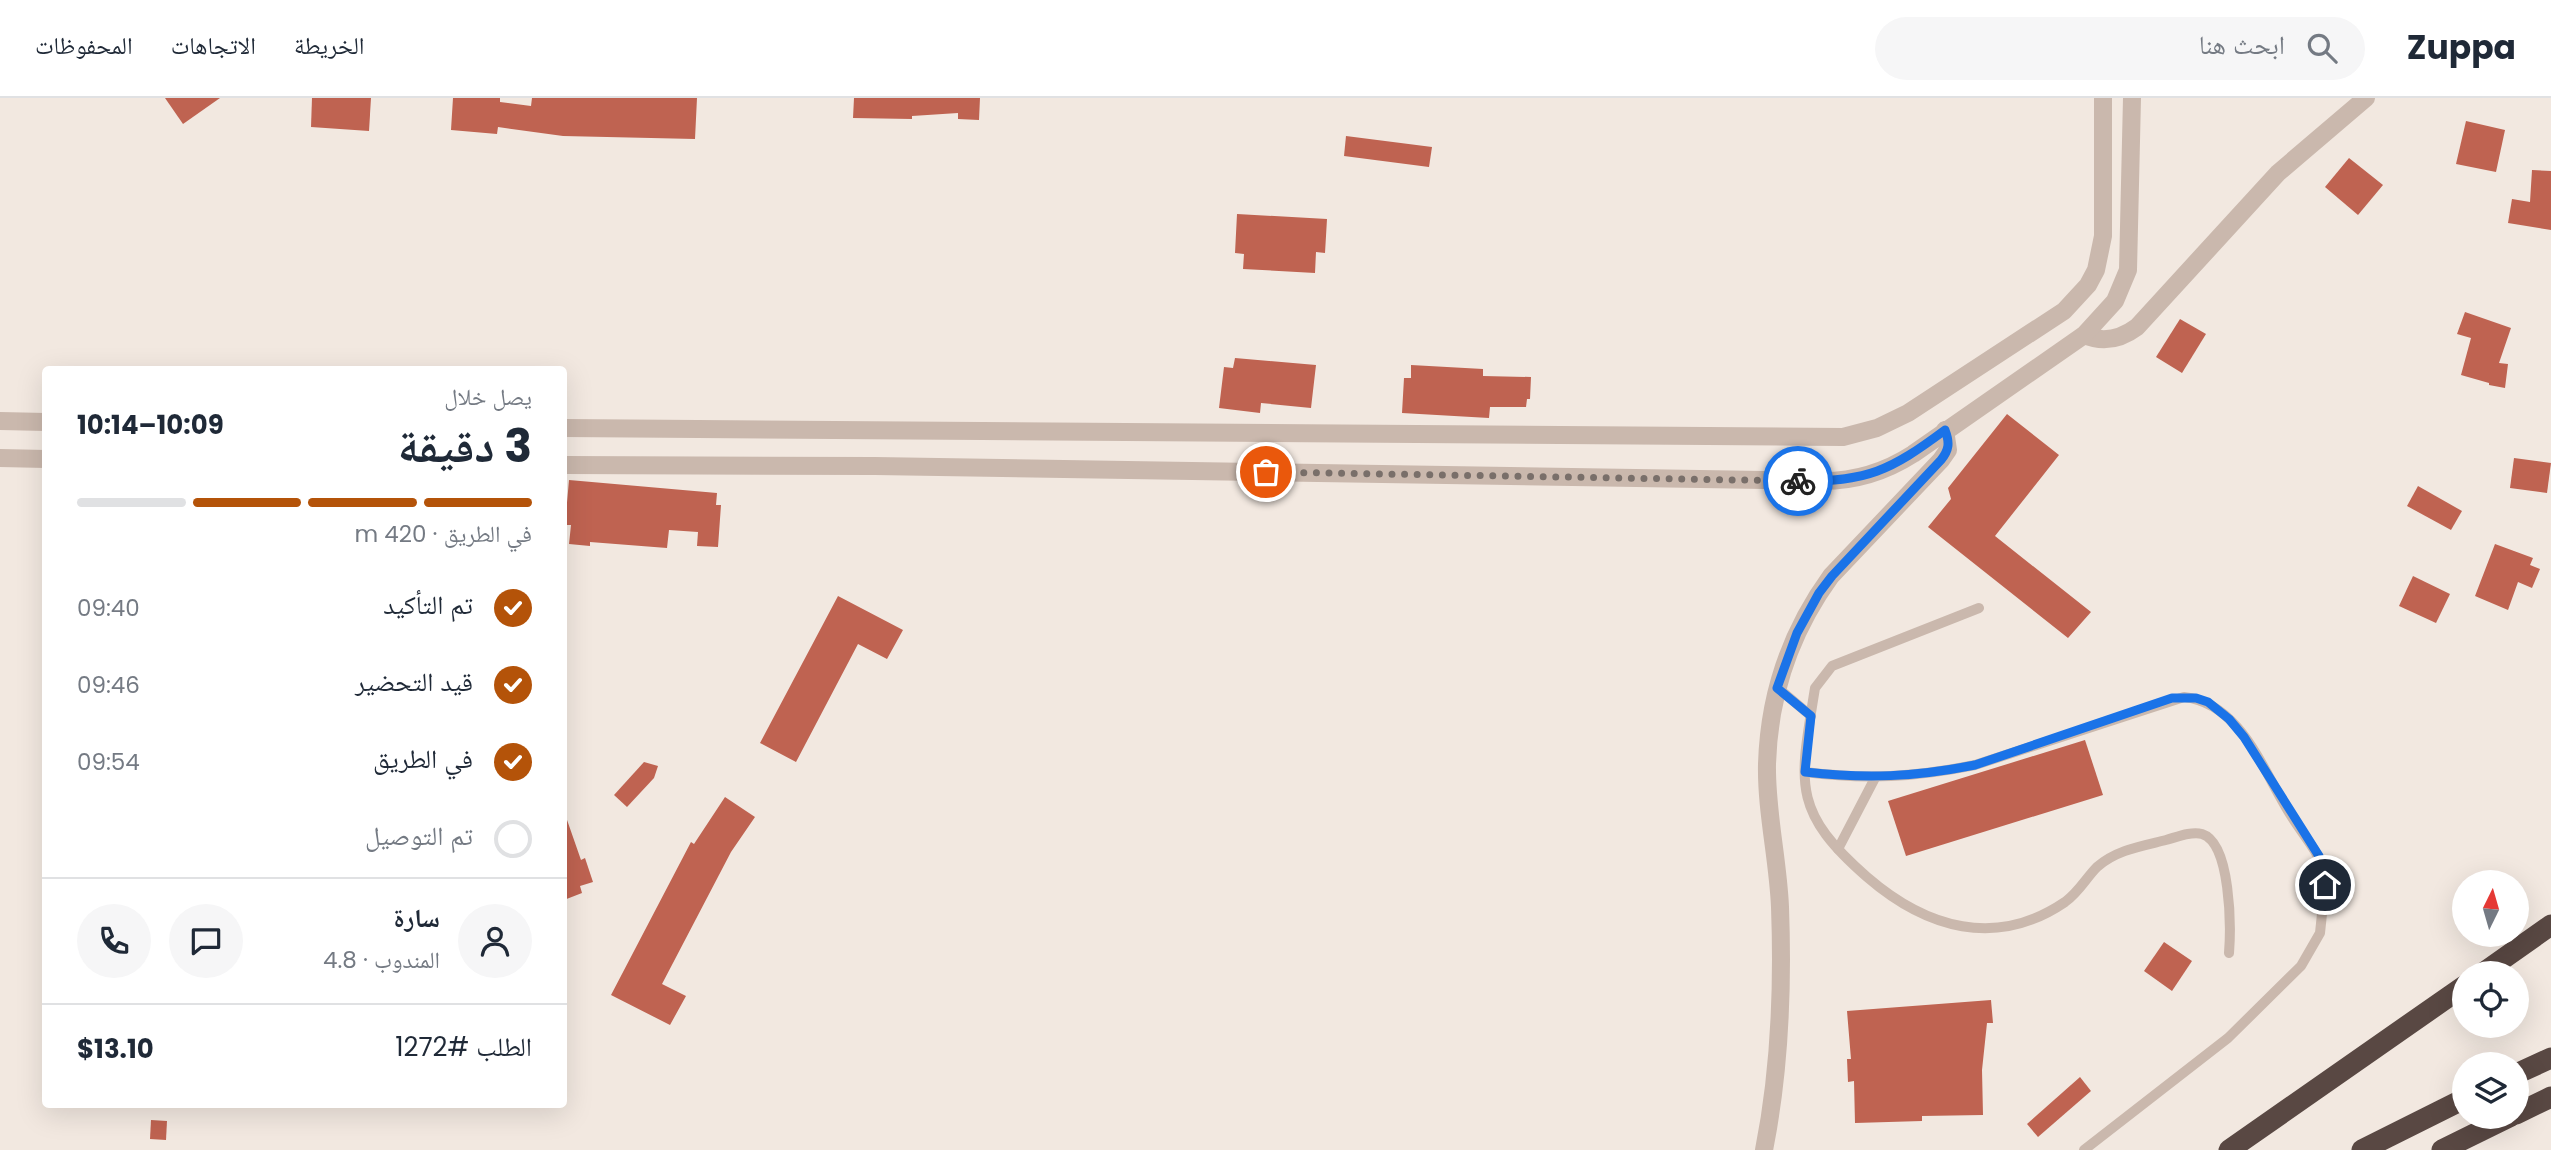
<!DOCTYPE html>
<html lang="ar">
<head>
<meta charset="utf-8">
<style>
	:root { --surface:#fff; --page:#f6f6f7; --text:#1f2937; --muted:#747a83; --line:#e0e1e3; --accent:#b45309 }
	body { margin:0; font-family:Poppins,"Noto Naskh Arabic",sans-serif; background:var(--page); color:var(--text); direction:rtl; height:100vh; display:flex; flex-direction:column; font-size:26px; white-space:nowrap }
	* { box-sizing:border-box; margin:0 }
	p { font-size:23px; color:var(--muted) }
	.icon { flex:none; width:38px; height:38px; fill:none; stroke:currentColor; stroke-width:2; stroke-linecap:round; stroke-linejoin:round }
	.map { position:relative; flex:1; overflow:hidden; direction:ltr }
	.details { position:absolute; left:42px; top:268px; width:525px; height:742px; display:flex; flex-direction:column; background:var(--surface); border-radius:7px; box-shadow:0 7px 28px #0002; direction:rtl }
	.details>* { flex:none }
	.needle { width:46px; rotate:5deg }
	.fabs { position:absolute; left:2452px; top:772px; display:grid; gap:14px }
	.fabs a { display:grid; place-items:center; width:77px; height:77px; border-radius:50%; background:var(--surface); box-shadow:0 7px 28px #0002; font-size:35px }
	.pin { position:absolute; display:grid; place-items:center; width:60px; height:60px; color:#fff; margin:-30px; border:4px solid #fff; border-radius:50%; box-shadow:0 2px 7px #0007 }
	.courier { position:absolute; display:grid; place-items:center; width:70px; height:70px; margin:-35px; border:5px solid #1a73e8; border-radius:50%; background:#fff; color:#222; box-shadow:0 2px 9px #0007 }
	.overview em { font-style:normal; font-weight:700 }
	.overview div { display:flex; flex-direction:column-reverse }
	.overview { display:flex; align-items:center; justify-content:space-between; height:119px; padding:0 35px }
	h1 { font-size:46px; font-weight:700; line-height:52px }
	.bar { display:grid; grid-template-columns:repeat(4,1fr); gap:10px 7px; align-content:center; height:84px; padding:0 35px }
	.bar i { height:9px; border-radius:5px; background:var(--line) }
	.bar .on { background:var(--accent) }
	.bar p { grid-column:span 4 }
	.line { display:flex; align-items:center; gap:18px; padding:0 35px; border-top:2px solid var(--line) }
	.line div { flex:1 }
	.round { display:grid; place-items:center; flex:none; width:74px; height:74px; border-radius:37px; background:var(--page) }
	ol { padding:0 35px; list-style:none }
	li { display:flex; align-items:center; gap:21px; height:77px }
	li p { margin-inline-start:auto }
	li .icon { padding:7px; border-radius:50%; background:var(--accent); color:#fff; stroke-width:4 }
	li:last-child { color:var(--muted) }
	li i { width:38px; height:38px; border:4px solid var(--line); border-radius:50% }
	header { display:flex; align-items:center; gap:42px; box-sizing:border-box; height:98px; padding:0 35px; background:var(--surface); border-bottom:2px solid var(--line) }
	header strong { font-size:33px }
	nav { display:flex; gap:38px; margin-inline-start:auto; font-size:24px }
	.search { width:490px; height:63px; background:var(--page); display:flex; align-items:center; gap:18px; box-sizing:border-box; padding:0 24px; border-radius:38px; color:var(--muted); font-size:26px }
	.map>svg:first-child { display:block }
	.building { fill:#bf6351 }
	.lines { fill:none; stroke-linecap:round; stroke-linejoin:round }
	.service { stroke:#cab8ad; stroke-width:10 }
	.minor { stroke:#cab8ad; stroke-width:18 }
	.motorway { stroke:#594843; stroke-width:21 }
	.done { stroke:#796f6a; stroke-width:7; stroke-dasharray:0 12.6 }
	.route { stroke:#1a73e8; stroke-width:9 }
</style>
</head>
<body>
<header>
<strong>Zuppa</strong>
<div class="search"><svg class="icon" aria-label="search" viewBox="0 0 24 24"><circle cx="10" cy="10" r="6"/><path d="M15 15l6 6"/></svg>ابحث هنا</div>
<nav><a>الخريطة</a><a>الاتجاهات</a><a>المحفوظات</a></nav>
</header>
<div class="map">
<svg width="2551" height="1052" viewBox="0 0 2551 1052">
	<rect width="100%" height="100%" fill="#f2e8e0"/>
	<g class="building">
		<path d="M 165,0 L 220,0 L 183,26 Z"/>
		<path d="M 312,0 L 371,0 L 369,33 L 311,29 Z"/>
		<path d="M 453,0 L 500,0 L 500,4 L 531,8 L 532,0 L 697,0 L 695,41 L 563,38 L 498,29 L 497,36 L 451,32 Z"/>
		<path d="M 854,0 L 980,0 L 979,22 L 958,21 L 958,15 L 912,18 L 912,21 L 853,20 Z"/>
		<path d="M 2466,23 L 2505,32 L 2496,74 L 2456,66 Z"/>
		<path d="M 1346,38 L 1432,49 L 1429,69 L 1344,58 Z"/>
		<path d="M 2349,60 L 2383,87 L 2358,117 L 2325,89 Z"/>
		<path d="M 2532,72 L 2551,73 L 2551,132 L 2508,125 L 2512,101 L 2530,104 Z"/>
		<path d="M 1237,116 L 1327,121 L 1325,155 L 1316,154 L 1315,175 L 1243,171 L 1244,156 L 1235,155 Z"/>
		<path d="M 2465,214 L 2511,230 L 2499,265 L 2508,266 L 2505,290 L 2489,287 L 2489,285 L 2461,277 L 2471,240 L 2457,236 Z"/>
		<path d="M 2180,221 L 2206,236 L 2182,275 L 2156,259 Z"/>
		<path d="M 1235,260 L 1316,267 L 1311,310 L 1261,305 L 1260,315 L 1219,310 L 1224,269 L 1233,270 Z"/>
		<path d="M 1411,267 L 1483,271 L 1483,278 L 1531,279 L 1530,301 L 1527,301 L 1526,309 L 1490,309 L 1489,320 L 1402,315 L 1404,280 L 1411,280 Z"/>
		<path d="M 2007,316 L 2059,357 L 1995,438 L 2091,514 L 2068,540 L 1928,429 L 1951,401 L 1948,390 Z"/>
		<path d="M 2514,360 L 2551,365 L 2547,395 L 2510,390 Z"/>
		<path d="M 569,382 L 717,395 L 716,407 L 721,407 L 718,449 L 697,448 L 698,434 L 669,432 L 667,450 L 590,444 L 590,448 L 569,446 L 571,427 L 565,427 Z"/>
		<path d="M 2418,388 L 2462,413 L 2451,432 L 2407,408 Z"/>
		<path d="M 2495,446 L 2533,460 L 2530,467 L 2540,471 L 2532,490 L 2518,484 L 2508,512 L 2475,498 Z"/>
		<path d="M 2413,478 L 2450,496 L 2436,525 L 2399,508 Z"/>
		<path d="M 838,498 L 903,532 L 887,561 L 858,546 L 796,664 L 760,645 Z"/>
		<path d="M 2085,642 L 2103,697 L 1906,758 L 1888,703 Z"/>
		<path d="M 644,664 L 658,668 L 654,680 L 627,709 L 614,697 Z"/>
		<path d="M 725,699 L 755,719 L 731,754 L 662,886 L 686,898 L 670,927 L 611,897 L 691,744 L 694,746 Z"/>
		<path d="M 566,719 L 581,762 L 585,760 L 593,784 L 580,788 L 582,795 L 564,802 L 564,720 Z"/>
		<path d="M 2164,844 L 2192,863 L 2172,893 L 2144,873 Z"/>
		<path d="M 1991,902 L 1993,925 L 1987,925 L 1982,972 L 1983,1017 L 1922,1018 L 1922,1023 L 1855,1025 L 1854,983 L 1848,984 L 1847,961 L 1851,961 L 1847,913 Z"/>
		<path d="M 2080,979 L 2091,993 L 2038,1039 L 2027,1026 Z"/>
		<path d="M 151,1022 L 167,1023 L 166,1042 L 150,1041 Z"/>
	</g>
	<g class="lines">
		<g class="service">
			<path d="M 1979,510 L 1832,568 L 1815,590 C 1800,684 1790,712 1867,779 C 1926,830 1996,851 2065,804 C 2079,794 2086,780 2097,769 C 2116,752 2142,748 2166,742 C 2177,739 2191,733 2202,736 C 2231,745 2231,829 2229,855"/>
			<path d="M 1778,590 L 1811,618"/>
			<path d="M 1805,674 C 1867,682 1915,679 1975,667 L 2184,599 C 2241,605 2263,673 2290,716 C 2300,733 2314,748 2322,766 L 2325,787 L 2320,835 L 2301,868 L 2228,940 L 2084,1052"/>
			<path d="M 1838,751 L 1875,680"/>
		</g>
		<g class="minor">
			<path d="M 2084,237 C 2103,245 2121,241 2137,229 L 2278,75 L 2366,0"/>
			<path d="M 0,323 L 46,324"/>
			<path d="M 564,330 L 1843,339 L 1877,330 L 1908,315 L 2064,213 L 2088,187 L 2096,172 L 2103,138 L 2103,0"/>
			<path d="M 0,360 L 46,361"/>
			<path d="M 564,367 L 875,368 L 1823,383 C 1857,383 1885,374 1913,356 L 2084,237 L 2115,203 L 2128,172 L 2132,0"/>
			<path d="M 1764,1052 C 1780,972 1783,890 1780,809 C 1778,761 1766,713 1767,666 C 1769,597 1791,533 1831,478 L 1941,362 L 1948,352 L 1945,332"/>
		</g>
		<g class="motorway">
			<path d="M 2483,875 L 2551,827"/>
			<path d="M 2516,976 L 2551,960"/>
			<path d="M 2516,1016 L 2551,999"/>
			<path d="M 2229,1052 L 2464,888"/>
			<path d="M 2362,1052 L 2464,1001"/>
			<path d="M 2442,1052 L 2511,1018"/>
		</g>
	</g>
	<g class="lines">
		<path class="done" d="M 1266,374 L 1798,383"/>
		<path class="route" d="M 1798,383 C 1867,384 1890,373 1945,332 C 1950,345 1949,352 1941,362 L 1832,478 L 1819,495 L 1797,535 L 1777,590 L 1811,618 L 1805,674 C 1867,681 1914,679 1975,667 L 2172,600 L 2196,600 L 2208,604 L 2229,621 L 2244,639 L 2319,758 L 2325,787"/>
	</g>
</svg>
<div class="fabs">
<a><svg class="needle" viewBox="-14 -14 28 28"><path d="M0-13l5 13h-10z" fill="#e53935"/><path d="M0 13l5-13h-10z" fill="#747a83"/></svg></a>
<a><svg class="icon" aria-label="locate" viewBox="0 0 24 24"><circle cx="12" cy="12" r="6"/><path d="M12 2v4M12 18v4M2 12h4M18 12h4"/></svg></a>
<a><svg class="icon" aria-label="layers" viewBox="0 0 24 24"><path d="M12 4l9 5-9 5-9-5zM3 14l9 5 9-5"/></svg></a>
</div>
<div class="pin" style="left:1266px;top:374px;background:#ea580c"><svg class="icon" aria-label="bag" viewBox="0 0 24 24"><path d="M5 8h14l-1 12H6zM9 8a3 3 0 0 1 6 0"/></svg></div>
<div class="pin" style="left:2325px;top:787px;background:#1f2937"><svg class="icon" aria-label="home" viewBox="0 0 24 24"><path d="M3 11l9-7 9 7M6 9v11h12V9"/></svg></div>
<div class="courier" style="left:1798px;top:383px"><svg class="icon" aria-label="bike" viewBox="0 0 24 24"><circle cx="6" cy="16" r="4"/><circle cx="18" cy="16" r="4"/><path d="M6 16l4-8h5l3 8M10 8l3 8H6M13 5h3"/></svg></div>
<section class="details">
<div class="overview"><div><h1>3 دقيقة</h1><p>يصل خلال</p></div><em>10:09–10:14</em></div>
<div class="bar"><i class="on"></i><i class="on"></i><i class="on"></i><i></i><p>في الطريق · 420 m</p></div>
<ol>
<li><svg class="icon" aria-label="check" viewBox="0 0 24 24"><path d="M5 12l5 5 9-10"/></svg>تم التأكيد<p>09:40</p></li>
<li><svg class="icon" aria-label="check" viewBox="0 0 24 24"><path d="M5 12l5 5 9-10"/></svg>قيد التحضير<p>09:46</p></li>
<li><svg class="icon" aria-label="check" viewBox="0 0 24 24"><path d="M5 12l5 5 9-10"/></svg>في الطريق<p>09:54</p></li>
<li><i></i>تم التوصيل</li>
</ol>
<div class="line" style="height:126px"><a class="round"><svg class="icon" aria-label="person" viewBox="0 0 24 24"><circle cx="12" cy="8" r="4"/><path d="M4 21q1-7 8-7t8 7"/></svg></a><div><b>سارة</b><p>المندوب · 4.8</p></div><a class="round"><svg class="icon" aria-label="chat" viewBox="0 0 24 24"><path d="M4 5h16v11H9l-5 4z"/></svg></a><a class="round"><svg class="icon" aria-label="phone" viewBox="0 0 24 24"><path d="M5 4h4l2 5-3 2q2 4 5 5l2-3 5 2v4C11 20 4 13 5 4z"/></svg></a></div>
<div class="line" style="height:91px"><div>الطلب #1272</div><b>$13.10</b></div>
</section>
</div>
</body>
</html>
